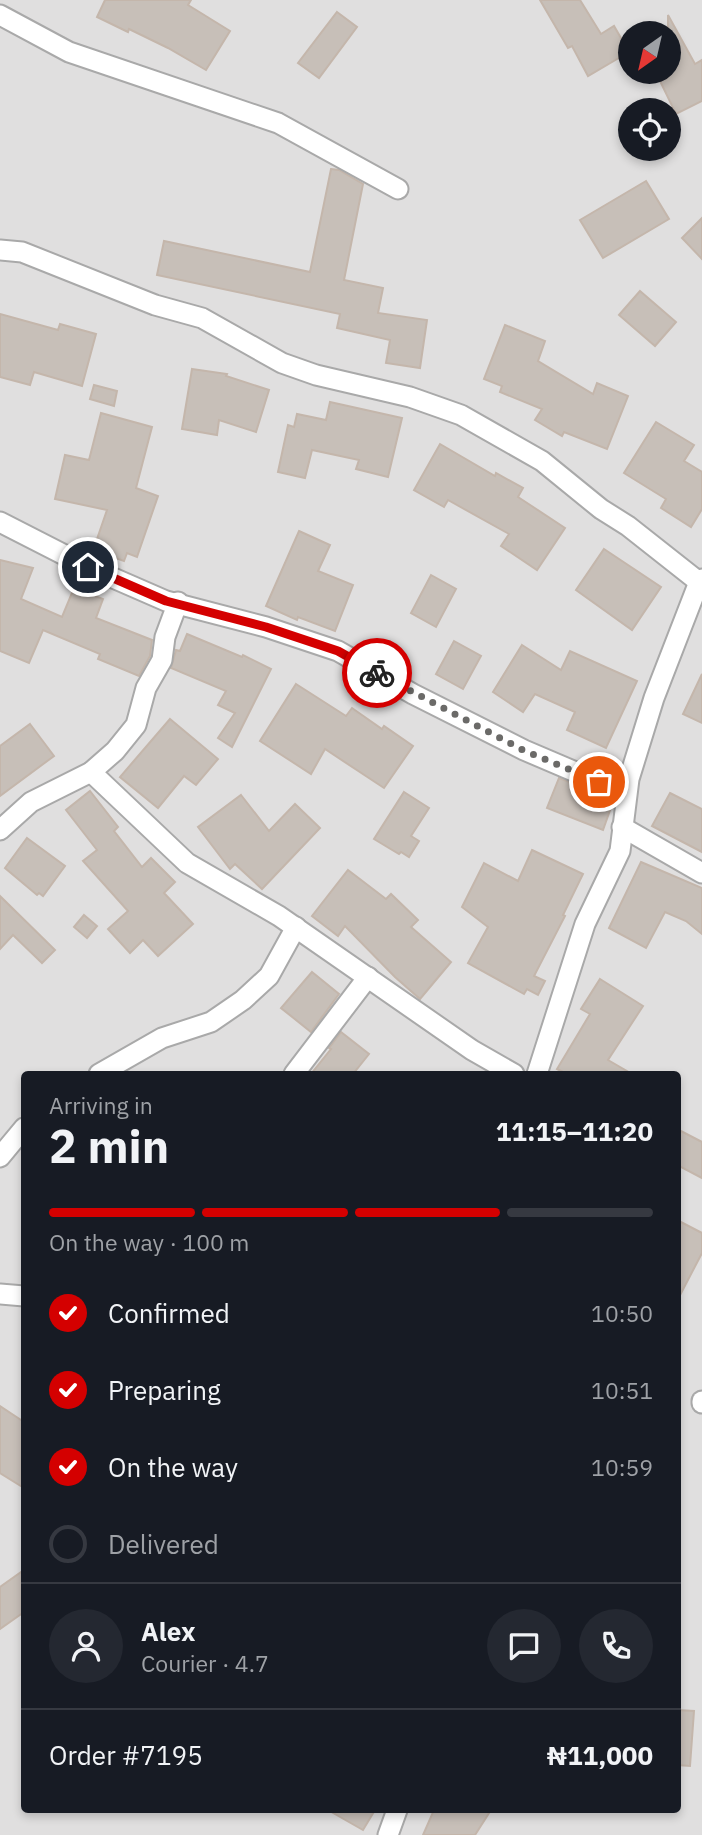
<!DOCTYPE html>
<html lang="en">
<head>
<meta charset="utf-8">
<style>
	:root { --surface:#171b24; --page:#242831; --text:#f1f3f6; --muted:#9ea1a6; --line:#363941; --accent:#d40000 }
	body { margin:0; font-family:"IBM Plex Sans",sans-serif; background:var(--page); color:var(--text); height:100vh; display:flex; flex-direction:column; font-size:26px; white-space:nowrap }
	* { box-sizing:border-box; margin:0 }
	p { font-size:23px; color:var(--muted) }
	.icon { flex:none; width:38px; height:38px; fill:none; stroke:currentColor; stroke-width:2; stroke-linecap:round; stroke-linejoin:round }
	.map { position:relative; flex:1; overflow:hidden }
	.drawer { position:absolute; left:21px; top:1071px; width:660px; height:742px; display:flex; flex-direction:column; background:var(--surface); border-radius:7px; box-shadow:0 4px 10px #0003 }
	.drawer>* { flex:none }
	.needle { width:46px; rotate:214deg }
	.fabs { position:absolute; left:618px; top:21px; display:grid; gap:14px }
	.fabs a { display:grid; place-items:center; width:63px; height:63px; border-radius:50%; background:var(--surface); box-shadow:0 4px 10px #0003; font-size:35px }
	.pin { position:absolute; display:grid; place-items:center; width:60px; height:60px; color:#fff; margin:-30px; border:4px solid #fff; border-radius:50%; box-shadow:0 2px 7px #0007 }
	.courier { position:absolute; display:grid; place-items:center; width:70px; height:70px; margin:-35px; border:5px solid #d40000; border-radius:50%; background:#fff; color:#222; box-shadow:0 2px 9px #0007 }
	.head em { font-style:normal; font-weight:700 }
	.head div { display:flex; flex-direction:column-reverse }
	.head { display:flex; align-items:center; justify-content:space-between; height:119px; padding:0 28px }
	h1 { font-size:46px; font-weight:700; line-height:52px }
	.bar { display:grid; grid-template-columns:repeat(4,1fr); gap:10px 7px; align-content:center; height:84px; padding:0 28px }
	.bar i { height:9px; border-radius:5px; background:var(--line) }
	.bar .current { background:var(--accent) }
	.bar p { grid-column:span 4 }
	.line { display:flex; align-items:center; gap:18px; padding:0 28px; border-top:2px solid var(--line) }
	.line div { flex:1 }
	.round { display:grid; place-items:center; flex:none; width:74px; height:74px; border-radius:37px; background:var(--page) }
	ol { padding:0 28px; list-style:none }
	li { display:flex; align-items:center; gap:21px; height:77px }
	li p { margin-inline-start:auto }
	li .icon { padding:7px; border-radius:50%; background:var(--accent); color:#fff; stroke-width:4 }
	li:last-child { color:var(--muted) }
	li i { width:38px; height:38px; border:4px solid var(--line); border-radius:50% }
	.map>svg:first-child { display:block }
	.residential { fill:#e0dfdf; fill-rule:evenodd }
	.building { fill:#c7bfb8; stroke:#c4b6ab; stroke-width:2 }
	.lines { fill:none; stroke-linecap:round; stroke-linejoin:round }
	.street-casing { stroke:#a9a9a9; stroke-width:23 }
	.street { stroke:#fff; stroke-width:19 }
	.done { stroke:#6b6a68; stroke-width:7; stroke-dasharray:0 12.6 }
	.route { stroke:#d40000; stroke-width:9 }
</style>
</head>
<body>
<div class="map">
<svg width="702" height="1835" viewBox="0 0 702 1835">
	<rect width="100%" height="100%" fill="#f2efe9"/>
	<path class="residential" d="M 0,0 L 702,0 L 702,1835 L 0,1835 ZM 630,33 L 668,33 L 668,72 L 630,72 ZM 630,110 L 668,110 L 668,149 L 630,149 ZM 24,1074 L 677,1074 L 677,1810 L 24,1810 Z"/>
	<g class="building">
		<path d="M 105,0 L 191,0 L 188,5 L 230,31 L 206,70 L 168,48 L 129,29 L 128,32 L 97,17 Z"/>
		<path d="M 540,0 L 580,0 L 601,34 L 614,26 L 629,52 L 588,76 L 572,46 L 568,48 Z"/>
		<path d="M 337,12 L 357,27 L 319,78 L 298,63 Z"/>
		<path d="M 668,15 L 695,64 L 702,60 L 702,101 L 676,114 L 660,81 L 668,77 Z"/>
		<path d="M 331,169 L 339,170 L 363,184 L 344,280 L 383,288 L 378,313 L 427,320 L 420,368 L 386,363 L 390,340 L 337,328 L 340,314 L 157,275 L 164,241 L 310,272 Z"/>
		<path d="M 646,181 L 669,219 L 603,258 L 580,220 Z"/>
		<path d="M 702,218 L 702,259 L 682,238 Z"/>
		<path d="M 640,291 L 676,322 L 655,346 L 619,315 Z"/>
		<path d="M 0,314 L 58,330 L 60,324 L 96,334 L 82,386 L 34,372 L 30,385 L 0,377 Z"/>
		<path d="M 505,325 L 545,341 L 538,361 L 593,394 L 597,383 L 628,396 L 607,449 L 564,432 L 562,436 L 535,420 L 542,409 L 500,392 L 502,386 L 484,379 Z"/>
		<path d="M 192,369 L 227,374 L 226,376 L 269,390 L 256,432 L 219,420 L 217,435 L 182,429 Z"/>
		<path d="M 94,385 L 117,391 L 114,406 L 90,399 Z"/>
		<path d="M 330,402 L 402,418 L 388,477 L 356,469 L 359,460 L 312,450 L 305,478 L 278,472 L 288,425 L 294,427 L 297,414 L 326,420 Z"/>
		<path d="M 101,413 L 152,427 L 136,488 L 158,496 L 137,557 L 127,553 L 124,561 L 104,554 L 106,549 L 95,545 L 107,510 L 55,499 L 65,455 L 89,460 Z"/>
		<path d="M 656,422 L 694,445 L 684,461 L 702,472 L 702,509 L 691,527 L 661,508 L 666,499 L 624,473 Z"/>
		<path d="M 440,444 L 495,476 L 496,473 L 523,488 L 518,497 L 565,528 L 537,570 L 501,546 L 509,534 L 448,500 L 444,507 L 414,490 Z"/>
		<path d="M 299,531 L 330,545 L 318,571 L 353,585 L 335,631 L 298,617 L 297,620 L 266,606 Z"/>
		<path d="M 604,549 L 661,587 L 632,630 L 576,590 Z"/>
		<path d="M 0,560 L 33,568 L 21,599 L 62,617 L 74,588 L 103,599 L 96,618 L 152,640 L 150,656 L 139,676 L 98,659 L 100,654 L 43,630 L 29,663 L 0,651 Z"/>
		<path d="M 431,575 L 456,589 L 436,627 L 411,613 Z"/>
		<path d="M 187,634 L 242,657 L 243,655 L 271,669 L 232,747 L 218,738 L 235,713 L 218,705 L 226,691 L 171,668 L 176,650 L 180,651 Z"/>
		<path d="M 454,641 L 481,656 L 463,689 L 436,674 Z"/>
		<path d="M 522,645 L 561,670 L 570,651 L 637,681 L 606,748 L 567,730 L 575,712 L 535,694 L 523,712 L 493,692 Z"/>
		<path d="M 702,674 L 702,723 L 683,714 Z"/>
		<path d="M 296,684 L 346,716 L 352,708 L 382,729 L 384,726 L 413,746 L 384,788 L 325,749 L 311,774 L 260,741 Z"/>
		<path d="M 170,719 L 218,759 L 196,785 L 184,776 L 158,808 L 120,777 Z"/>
		<path d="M 30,724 L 54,756 L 0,796 L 0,746 Z"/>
		<path d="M 559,778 L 614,799 L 603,830 L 547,808 Z"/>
		<path d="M 90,791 L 118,827 L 114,831 L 142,867 L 151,858 L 175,882 L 164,893 L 193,924 L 158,956 L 143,940 L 130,953 L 108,929 L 128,911 L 83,861 L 97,850 L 66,810 Z"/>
		<path d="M 404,792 L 429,808 L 411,836 L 419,841 L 409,857 L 401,852 L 399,854 L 374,839 Z"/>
		<path d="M 670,793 L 702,809 L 702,852 L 652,826 Z"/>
		<path d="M 241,795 L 269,831 L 295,804 L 320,828 L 262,889 L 235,864 L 230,869 L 198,827 Z"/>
		<path d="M 27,838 L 65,866 L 43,896 L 39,893 L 37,895 L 5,868 Z"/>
		<path d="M 532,850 L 583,874 L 563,915 L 565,916 L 534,976 L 545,981 L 538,995 L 527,989 L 524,994 L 468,963 L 488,927 L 462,907 L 484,863 L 518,881 Z"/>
		<path d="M 641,862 L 702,888 L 702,934 L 686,921 L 665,912 L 646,948 L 609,928 Z"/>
		<path d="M 348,870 L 386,899 L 391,894 L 418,920 L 411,927 L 451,962 L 420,999 L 395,977 L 345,926 L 338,936 L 312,916 Z"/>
		<path d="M 0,896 L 55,950 L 42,963 L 13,935 L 0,949 Z"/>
		<path d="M 84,915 L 97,926 L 87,938 L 74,927 Z"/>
		<path d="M 312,972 L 339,994 L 311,1032 L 281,1008 Z"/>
		<path d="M 600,979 L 643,1006 L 608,1060 L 632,1074 L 567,1074 L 557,1069 L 590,1014 L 581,1009 Z"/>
		<path d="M 341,1032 L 369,1054 L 353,1074 L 311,1074 L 331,1049 L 329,1048 Z"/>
		<path d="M 677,1129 L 702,1142 L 702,1178 L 677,1165 Z"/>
		<path d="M 677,1220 L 702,1233 L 702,1253 L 677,1301 Z"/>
		<path d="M 0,1406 L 24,1422 L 24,1488 L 0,1473 Z"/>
		<path d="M 24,1570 L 24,1612 L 0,1629 L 0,1587 Z"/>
		<path d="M 677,1710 L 694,1711 L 690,1766 L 677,1765 Z"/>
		<path d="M 328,1810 L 375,1810 L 363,1830 Z"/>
		<path d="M 434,1810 L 491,1810 L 475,1835 L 423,1835 Z"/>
	</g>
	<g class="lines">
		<defs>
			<g id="street">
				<path d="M 0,15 L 69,52 L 278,123 L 398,189"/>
				<path d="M 0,250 L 22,252 L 155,305 L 202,318 L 282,363 L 316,375 L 410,397 L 461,415 L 542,461 L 601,509 L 628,526 L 699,582 L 702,579"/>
				<path d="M 0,522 L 88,567 L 166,601 L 266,627 L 338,651 L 413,694 L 524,750 L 599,782 L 627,789"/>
				<path d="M 91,772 L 187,863 L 279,916 L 472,1050 L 514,1074"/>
				<path d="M 622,827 L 702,873"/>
				<path d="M 0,830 L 31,802 L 91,772 L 115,751 L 136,725 L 146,688 L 162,660 L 165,637 L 178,602"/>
				<path d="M 99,1074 L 162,1038 L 211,1022 L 243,1000 L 269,976 L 296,927"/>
				<path d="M 294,1074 L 368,977"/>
				<path d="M 537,1074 L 585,924 L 620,851 L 629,779 L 654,698 L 699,582"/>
				<path d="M 0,1157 L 24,1128"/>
				<path d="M 0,1294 L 24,1296"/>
				<path d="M 702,1401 L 702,1403"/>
				<path d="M 388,1835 L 397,1810"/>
			</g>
		</defs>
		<use href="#street" class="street-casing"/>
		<use href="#street" class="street"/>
	</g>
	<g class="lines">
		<path class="done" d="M 377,673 L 523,750 L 599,782"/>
		<path class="route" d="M 88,567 L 166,601 L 266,627 L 338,651 L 377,673"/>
	</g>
</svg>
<div class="fabs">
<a><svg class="needle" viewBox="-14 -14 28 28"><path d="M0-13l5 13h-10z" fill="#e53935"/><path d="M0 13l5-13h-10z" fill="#9ea1a6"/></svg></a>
<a><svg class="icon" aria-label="locate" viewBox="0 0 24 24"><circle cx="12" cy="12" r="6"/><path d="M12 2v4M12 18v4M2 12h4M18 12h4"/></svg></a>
</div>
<div class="pin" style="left:599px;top:782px;background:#ea580c"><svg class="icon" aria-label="bag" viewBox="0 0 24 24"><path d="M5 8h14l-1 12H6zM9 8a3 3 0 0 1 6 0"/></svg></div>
<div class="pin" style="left:88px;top:567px;background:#1f2937"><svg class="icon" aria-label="home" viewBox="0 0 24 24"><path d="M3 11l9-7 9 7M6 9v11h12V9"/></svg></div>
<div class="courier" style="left:377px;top:673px"><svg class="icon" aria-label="bike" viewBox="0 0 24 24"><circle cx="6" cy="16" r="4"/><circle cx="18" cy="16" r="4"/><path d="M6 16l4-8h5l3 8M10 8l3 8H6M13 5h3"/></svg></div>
<section class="drawer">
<div class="head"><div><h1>2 min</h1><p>Arriving in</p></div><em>11:15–11:20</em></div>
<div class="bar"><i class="current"></i><i class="current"></i><i class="current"></i><i></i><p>On the way · 100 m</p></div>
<ol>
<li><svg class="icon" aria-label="check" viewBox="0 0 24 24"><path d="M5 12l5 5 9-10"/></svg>Confirmed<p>10:50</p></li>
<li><svg class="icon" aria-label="check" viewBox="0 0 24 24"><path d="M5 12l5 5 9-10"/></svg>Preparing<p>10:51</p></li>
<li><svg class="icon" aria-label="check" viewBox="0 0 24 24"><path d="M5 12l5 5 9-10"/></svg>On the way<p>10:59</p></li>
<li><i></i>Delivered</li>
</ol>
<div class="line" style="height:126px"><a class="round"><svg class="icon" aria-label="person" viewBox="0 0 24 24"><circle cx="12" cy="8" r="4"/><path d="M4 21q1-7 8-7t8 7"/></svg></a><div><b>Alex</b><p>Courier · 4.7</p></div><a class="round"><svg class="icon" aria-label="chat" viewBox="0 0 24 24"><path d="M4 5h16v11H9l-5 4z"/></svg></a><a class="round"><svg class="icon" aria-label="phone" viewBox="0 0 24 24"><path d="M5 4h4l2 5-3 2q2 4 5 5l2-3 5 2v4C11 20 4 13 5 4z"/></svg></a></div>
<div class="line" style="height:91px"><div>Order #7195</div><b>₦11,000</b></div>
</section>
</div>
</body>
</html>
